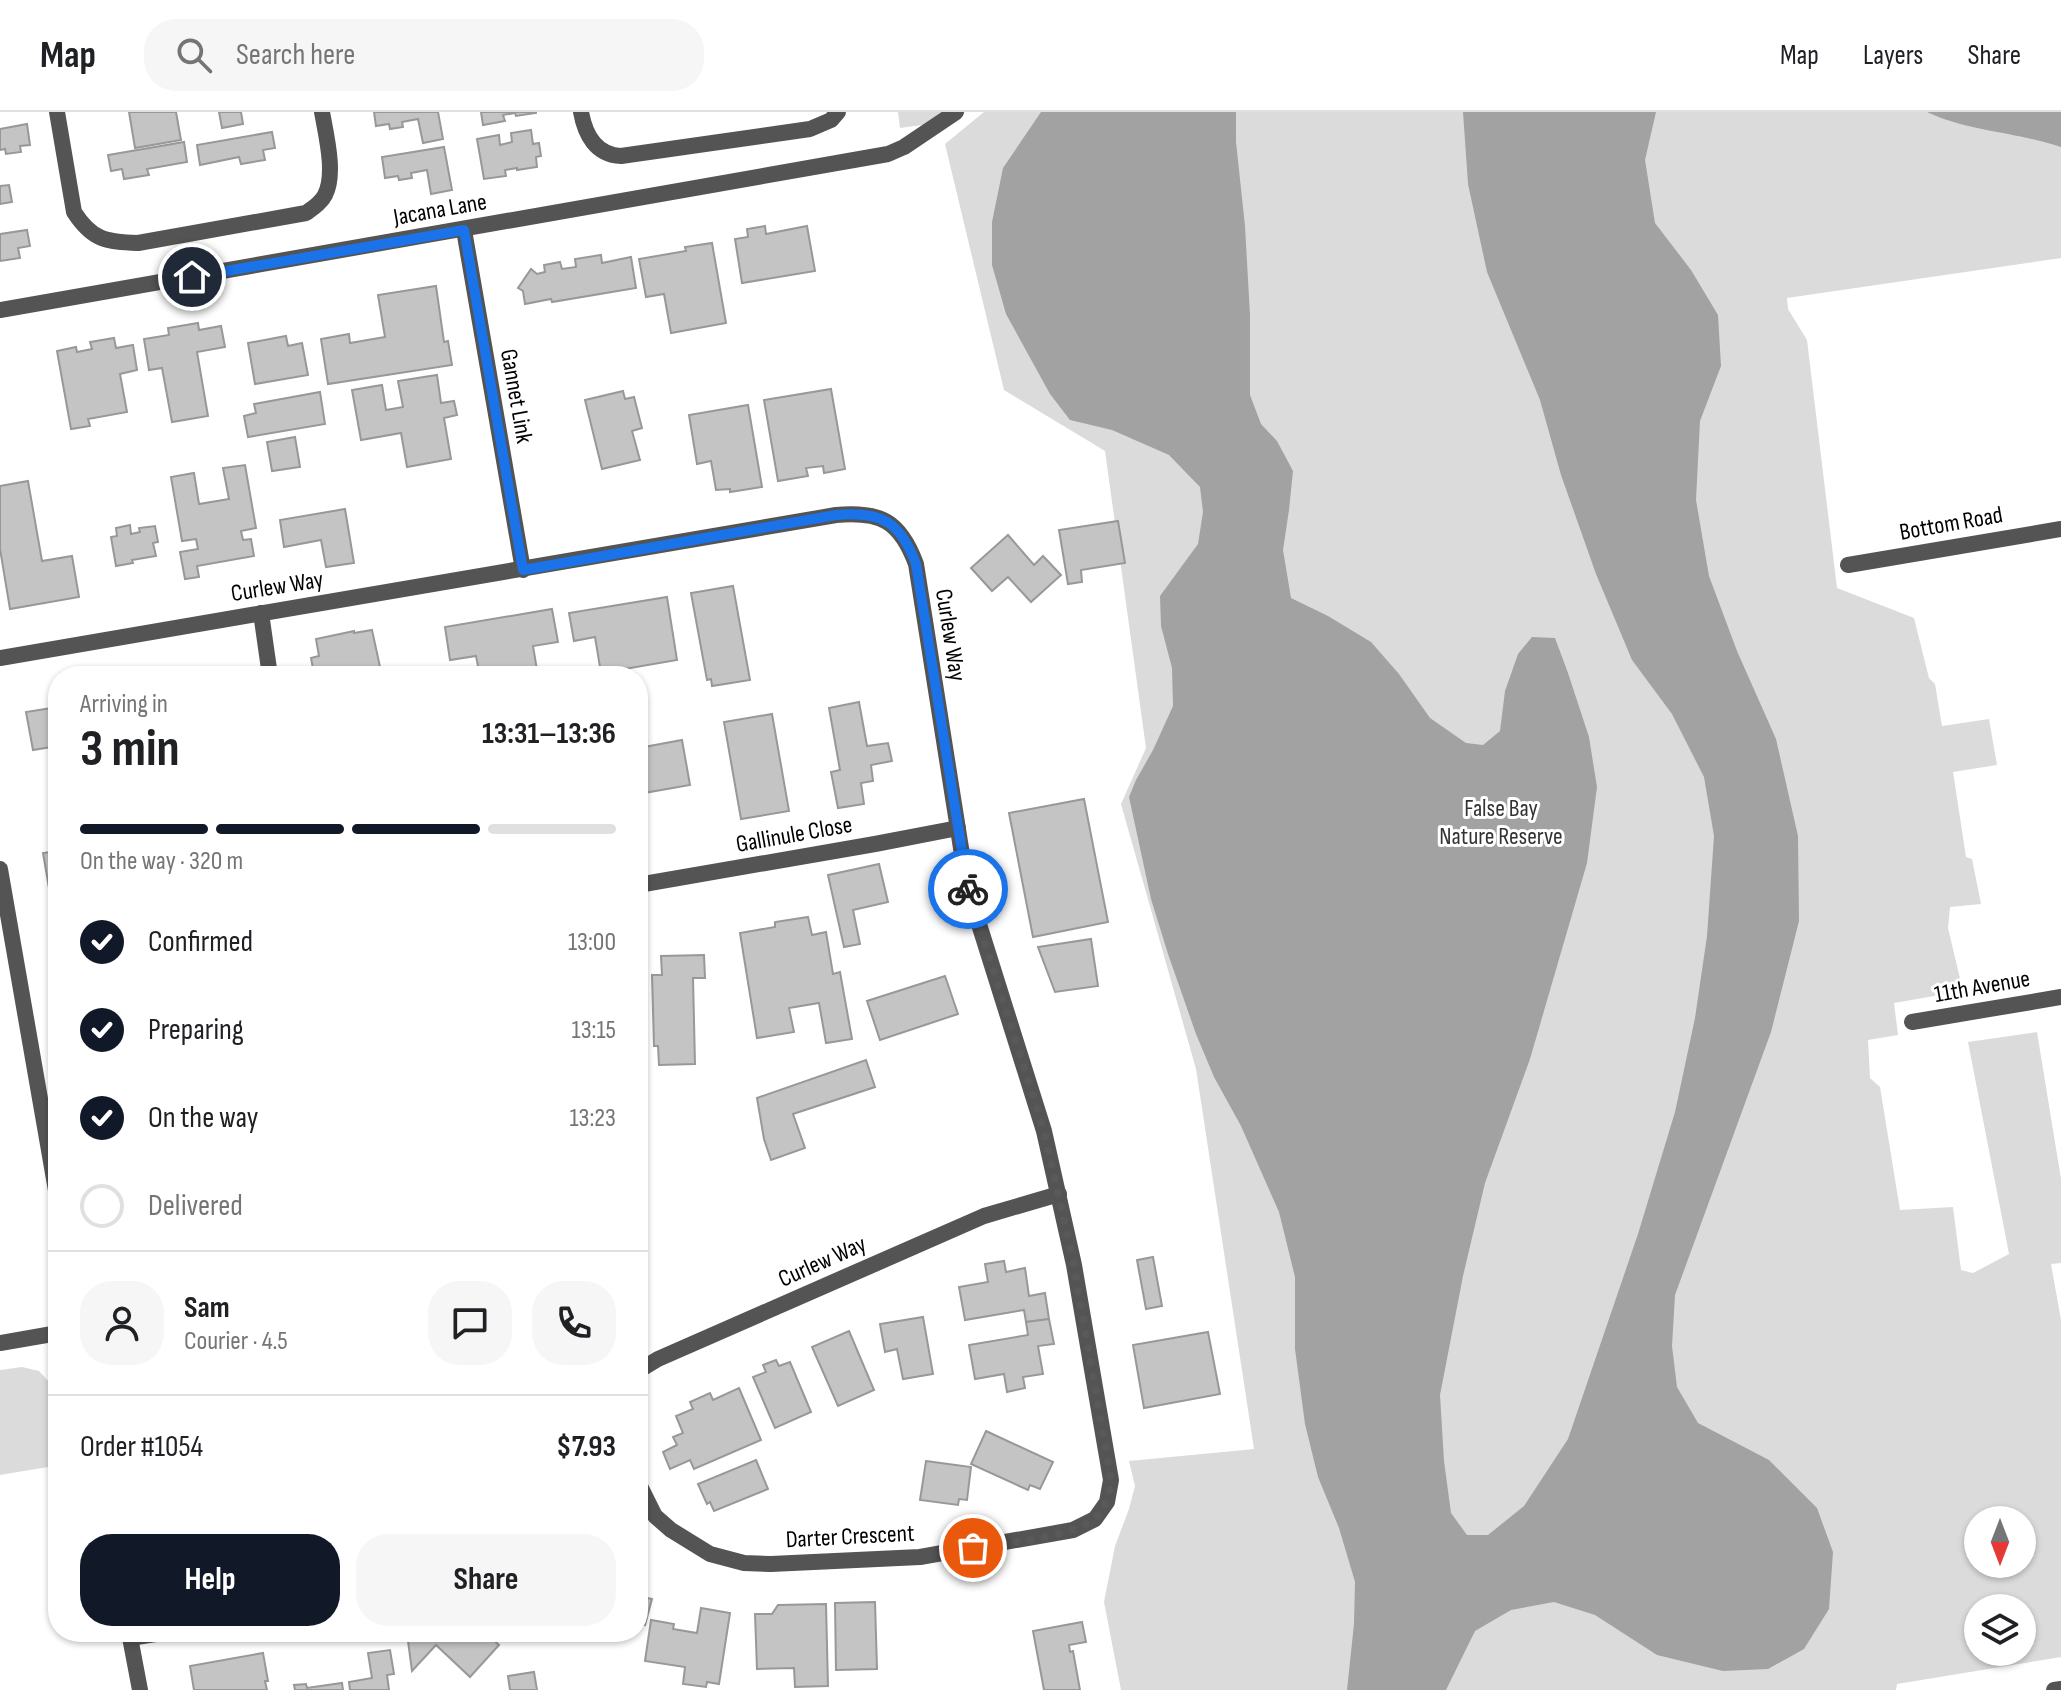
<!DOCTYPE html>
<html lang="en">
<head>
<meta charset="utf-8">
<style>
	:root { --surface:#fff; --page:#f6f6f6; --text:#202124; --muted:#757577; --line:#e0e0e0; --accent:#111827 }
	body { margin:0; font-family:"Sofia Sans Condensed",sans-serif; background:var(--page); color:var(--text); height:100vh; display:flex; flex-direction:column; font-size:30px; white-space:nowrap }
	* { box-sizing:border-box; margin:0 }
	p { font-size:26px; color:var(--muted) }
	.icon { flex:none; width:44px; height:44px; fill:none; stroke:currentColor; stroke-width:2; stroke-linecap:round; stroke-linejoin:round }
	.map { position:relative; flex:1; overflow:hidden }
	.panel { position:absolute; left:48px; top:554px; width:600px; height:976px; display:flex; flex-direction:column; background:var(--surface); border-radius:32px; box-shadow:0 2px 6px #0004 }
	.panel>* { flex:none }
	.needle { width:52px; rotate:180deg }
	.tools { position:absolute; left:1964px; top:1394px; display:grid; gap:16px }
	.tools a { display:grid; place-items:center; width:72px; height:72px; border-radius:50%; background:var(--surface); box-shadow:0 2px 6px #0004; font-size:40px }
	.pin { position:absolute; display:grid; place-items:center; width:68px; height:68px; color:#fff; margin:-34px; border:4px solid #fff; border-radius:50%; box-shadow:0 2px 8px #0007 }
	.courier { position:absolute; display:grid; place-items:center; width:80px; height:80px; margin:-40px; border:6px solid #1a73e8; border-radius:50%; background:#fff; color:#222; box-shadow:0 2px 10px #0007 }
	.headline em { font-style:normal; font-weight:700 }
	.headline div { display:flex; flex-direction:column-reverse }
	.headline { display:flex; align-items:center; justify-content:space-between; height:136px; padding:0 32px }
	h1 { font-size:52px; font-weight:700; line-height:60px }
	.bar { display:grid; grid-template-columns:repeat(4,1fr); gap:12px 8px; align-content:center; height:96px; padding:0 32px }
	.bar i { height:10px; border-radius:6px; background:var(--line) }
	.bar .on { background:var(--accent) }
	.bar p { grid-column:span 4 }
	.line { display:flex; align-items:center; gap:20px; padding:0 32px; border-top:2px solid var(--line) }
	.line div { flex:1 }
	.round { display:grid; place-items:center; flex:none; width:84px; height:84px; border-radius:32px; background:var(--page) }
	ol { padding:0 32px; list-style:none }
	li { display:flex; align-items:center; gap:24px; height:88px }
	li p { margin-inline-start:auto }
	li .icon { padding:8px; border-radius:50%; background:var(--accent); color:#fff; stroke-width:4 }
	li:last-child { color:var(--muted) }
	li i { width:44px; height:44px; border:4px solid var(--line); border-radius:50% }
	.cta { display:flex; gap:16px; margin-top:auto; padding:16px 32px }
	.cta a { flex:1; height:92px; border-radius:32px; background:var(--accent); color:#fff; font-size:32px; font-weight:700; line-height:92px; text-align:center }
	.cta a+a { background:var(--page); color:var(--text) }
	header { display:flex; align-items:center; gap:48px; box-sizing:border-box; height:112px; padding:0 40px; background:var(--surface); border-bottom:2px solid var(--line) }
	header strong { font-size:38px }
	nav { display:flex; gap:44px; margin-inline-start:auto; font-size:28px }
	.search { width:560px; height:72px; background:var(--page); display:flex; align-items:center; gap:20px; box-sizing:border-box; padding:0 28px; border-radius:32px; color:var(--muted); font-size:30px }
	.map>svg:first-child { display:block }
	.green { fill:#dbdbdb; fill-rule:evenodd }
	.water { fill:#a2a2a2 }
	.building { fill:#c4c4c4; stroke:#989898; stroke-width:2 }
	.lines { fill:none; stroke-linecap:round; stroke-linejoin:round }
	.street { stroke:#545454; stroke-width:16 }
	.done { stroke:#595959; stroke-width:8; stroke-dasharray:0 14.4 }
	.route { stroke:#1a73e8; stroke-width:10 }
	.labels { text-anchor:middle; stroke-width:6; stroke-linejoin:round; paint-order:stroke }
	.street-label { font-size:24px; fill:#000; stroke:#fff }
	.park-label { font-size:24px; fill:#323232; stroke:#fff }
</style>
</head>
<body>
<header>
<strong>Map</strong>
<div class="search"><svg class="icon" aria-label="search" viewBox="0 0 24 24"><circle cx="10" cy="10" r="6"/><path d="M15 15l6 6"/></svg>Search here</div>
<nav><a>Map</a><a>Layers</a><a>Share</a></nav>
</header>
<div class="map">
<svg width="2061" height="1578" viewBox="0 0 2061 1578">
	<rect width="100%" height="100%" fill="#fff"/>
	<g class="green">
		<path d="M 898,0 L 946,0 L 930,12 L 900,16 Z"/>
		<path d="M 984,0 L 2061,0 L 2061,146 L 1787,186 L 1788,197 L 1807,228 L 1837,476 L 1914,506 L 1929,566 L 1935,572 L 1942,614 L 1989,607 L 1997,653 L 1953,660 L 1966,745 L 1972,747 L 1981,792 L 1950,795 L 1948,816 L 1963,879 L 1894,891 L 1898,923 L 1868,928 L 1870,966 L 1880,975 L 1900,1098 L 1953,1095 L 1961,1158 L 1973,1161 L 2009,1142 L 1968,930 L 2037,920 L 2061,1067 L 2061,1151 L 2051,1152 L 2061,1208 L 2061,1545 L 1897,1572 L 1896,1578 L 1121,1578 L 1104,1490 L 1115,1434 L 1129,1397 L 1135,1374 L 1129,1349 L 1254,1337 L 1196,957 L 1121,692 L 1146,636 L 1105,339 L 1004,278 L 945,32 ZM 1978,1408 L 2022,1408 L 2022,1452 L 1978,1452 ZM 1978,1496 L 2022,1496 L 2022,1540 L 1978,1540 Z"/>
		<path d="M 22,1255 L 39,1259 L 50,1271 L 58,1289 L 57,1307 L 49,1325 L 54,1354 L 0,1363 L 0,1258 Z"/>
	</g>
	<g class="water">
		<path d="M 1041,0 L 1236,0 L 1236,30 L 1245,114 L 1250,203 L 1250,283 L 1261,312 L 1277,329 L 1293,359 L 1289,398 L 1283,438 L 1291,486 L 1328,504 L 1371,530 L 1399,562 L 1430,606 L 1466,631 L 1483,633 L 1500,619 L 1505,579 L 1518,542 L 1532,525 L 1555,526 L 1568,561 L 1589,625 L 1597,675 L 1587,751 L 1530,947 L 1485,1071 L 1463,1164 L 1440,1283 L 1444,1349 L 1451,1401 L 1467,1423 L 1488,1423 L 1524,1394 L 1568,1327 L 1638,1122 L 1675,1000 L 1695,906 L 1707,824 L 1714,724 L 1704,665 L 1672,602 L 1632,548 L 1596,462 L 1561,363 L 1540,288 L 1487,160 L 1468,72 L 1463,0 L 1656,0 L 1645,48 L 1655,111 L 1691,158 L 1718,203 L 1721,254 L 1700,309 L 1696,388 L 1709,464 L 1737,539 L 1776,627 L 1798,724 L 1799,809 L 1771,920 L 1675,1183 L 1672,1234 L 1677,1275 L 1698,1311 L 1769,1348 L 1817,1396 L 1833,1440 L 1829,1497 L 1804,1537 L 1768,1557 L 1723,1559 L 1657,1543 L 1595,1503 L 1554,1490 L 1511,1498 L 1475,1519 L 1446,1578 L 1347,1578 L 1354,1512 L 1355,1470 L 1339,1416 L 1318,1365 L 1305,1312 L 1295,1237 L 1295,1165 L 1279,1100 L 1241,1014 L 1214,965 L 1196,922 L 1168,842 L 1151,787 L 1129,685 L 1136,668 L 1153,638 L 1173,594 L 1172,556 L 1161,514 L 1160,484 L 1198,432 L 1203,400 L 1200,375 L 1169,343 L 1112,318 L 1070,308 L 1050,282 L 1006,202 L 992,153 L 992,110 L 1003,56 Z"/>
		<path d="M 1927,0 L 2061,0 L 2061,35 C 2018,20 1969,20 1927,0 Z"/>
	</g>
	<g class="building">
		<path d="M 129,0 L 176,0 L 181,28 L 135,36 Z"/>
		<path d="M 219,0 L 241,0 L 243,12 L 222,16 Z"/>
		<path d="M 374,0 L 438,0 L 443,27 L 423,31 L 418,7 L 402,10 L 403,15 L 390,17 L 389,12 L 376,14 Z"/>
		<path d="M 481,0 L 536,0 L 536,1 L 516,4 L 515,1 L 503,3 L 505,9 L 483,13 Z"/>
		<path d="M 27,12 L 30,33 L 20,34 L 21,40 L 6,42 L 5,37 L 0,38 L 0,17 Z"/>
		<path d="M 531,18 L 533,32 L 539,31 L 541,44 L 536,45 L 537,55 L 517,58 L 517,56 L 505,58 L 506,64 L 484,67 L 477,27 L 499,23 L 500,33 L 512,30 L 511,21 Z"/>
		<path d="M 272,20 L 275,36 L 263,38 L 265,48 L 241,52 L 239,45 L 200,53 L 197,33 Z"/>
		<path d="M 184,30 L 187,50 L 147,57 L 149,63 L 124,67 L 122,57 L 111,59 L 108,43 Z"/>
		<path d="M 444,35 L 452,78 L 431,82 L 427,58 L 411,61 L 412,66 L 399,68 L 398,64 L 385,66 L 382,45 Z"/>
		<path d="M 9,73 L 12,90 L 0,92 L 0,74 Z"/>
		<path d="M 765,114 L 766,122 L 807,114 L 815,159 L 742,171 L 735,127 L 748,125 L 747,117 Z"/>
		<path d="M 27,118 L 30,134 L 18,136 L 20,146 L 0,149 L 0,122 Z"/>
		<path d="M 712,131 L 726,211 L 671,221 L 664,182 L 646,185 L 639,147 L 686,139 L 685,135 Z"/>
		<path d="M 601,143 L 602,151 L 631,145 L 636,176 L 552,190 L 551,187 L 525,192 L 523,179 L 518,176 L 531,157 L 537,162 L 545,160 L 544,153 L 560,150 L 562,157 L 576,155 L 575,147 Z"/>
		<path d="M 436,174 L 444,230 L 448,229 L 452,253 L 328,272 L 321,227 L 349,222 L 350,231 L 385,225 L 378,183 Z"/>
		<path d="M 198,211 L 199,218 L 221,214 L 225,235 L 197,240 L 208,304 L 172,310 L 162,256 L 149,258 L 144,227 L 169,223 L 168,216 Z"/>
		<path d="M 286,224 L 288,234 L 302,231 L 308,263 L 255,272 L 248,231 Z"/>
		<path d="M 114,226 L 116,236 L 133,233 L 137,258 L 120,262 L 127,300 L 88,307 L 90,314 L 71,317 L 57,239 L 76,235 L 77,240 L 92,237 L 90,230 Z"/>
		<path d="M 437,263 L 441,291 L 454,289 L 457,303 L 444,306 L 451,347 L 407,355 L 401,321 L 361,328 L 352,278 L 382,273 L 386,298 L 403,295 L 398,269 Z"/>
		<path d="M 831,277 L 845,357 L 824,361 L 823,354 L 806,356 L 808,364 L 778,369 L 764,288 Z"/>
		<path d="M 623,279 L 625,287 L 634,285 L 642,316 L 632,319 L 640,348 L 602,357 L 585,288 Z"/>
		<path d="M 320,280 L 325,312 L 248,325 L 244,304 L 256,301 L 254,292 Z"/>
		<path d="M 748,293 L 762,375 L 730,380 L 730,377 L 716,378 L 711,349 L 697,352 L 689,303 Z"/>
		<path d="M 295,325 L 300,355 L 272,359 L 267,330 Z"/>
		<path d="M 245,353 L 256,416 L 241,419 L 243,428 L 251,427 L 254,444 L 197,454 L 199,465 L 185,467 L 180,440 L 198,437 L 196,427 L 182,429 L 171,365 L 194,361 L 199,392 L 229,387 L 223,356 Z"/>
		<path d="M 28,369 L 42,449 L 72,444 L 79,485 L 10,497 L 0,437 L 0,374 Z"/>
		<path d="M 345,397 L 354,451 L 326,455 L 321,428 L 284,435 L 280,408 Z"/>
		<path d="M 1118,409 L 1125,451 L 1081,458 L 1082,470 L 1068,472 L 1059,418 Z"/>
		<path d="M 130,413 L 131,422 L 140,420 L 139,416 L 155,414 L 158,430 L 153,431 L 156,444 L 132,448 L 133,451 L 116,454 L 111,425 L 117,424 L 116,416 Z"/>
		<path d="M 1008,423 L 1034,453 L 1043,444 L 1061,463 L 1031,490 L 1008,465 L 992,479 L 971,456 Z"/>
		<path d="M 733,474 L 750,568 L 712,574 L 711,567 L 707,568 L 691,481 Z"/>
		<path d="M 667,485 L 677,548 L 601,561 L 595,525 L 574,529 L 569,501 Z"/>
		<path d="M 552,497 L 558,530 L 533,534 L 538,564 L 480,564 L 476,544 L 450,548 L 445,515 Z"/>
		<path d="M 372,518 L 382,564 L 306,564 L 314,562 L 311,546 L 319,544 L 316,527 L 354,519 L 354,521 Z"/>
		<path d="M 859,590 L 867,634 L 888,631 L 892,649 L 871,653 L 873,669 L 861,671 L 864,692 L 838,696 L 831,660 L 840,658 L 829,596 Z"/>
		<path d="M 58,595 L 58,634 L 33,638 L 26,600 Z"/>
		<path d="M 772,602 L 789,699 L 741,707 L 724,610 Z"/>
		<path d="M 638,615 L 641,615 L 644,635 L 682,628 L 690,673 L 644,681 L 638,649 Z"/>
		<path d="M 1084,687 L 1108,810 L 1033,825 L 1009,701 Z"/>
		<path d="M 58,739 L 58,804 L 54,805 L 43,741 Z"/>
		<path d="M 879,752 L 888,790 L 853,798 L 860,832 L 844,835 L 828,763 Z"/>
		<path d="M 808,805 L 812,823 L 826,820 L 833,862 L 840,860 L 852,927 L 826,931 L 819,891 L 789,896 L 794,920 L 757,926 L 740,821 L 775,815 L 775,810 Z"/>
		<path d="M 1091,827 L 1098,874 L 1055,880 L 1038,835 Z"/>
		<path d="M 704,843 L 705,866 L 693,866 L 695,952 L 659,953 L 658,934 L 654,934 L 652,863 L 662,863 L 661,844 Z"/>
		<path d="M 945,864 L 958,902 L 880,928 L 867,889 Z"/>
		<path d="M 866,948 L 875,975 L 793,1002 L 805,1036 L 771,1048 L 764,1027 L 757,986 Z"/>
		<path d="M 1153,1145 L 1162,1194 L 1146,1197 L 1137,1148 Z"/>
		<path d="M 1004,1149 L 1006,1160 L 1025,1156 L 1029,1184 L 1045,1181 L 1049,1207 L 1026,1210 L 1024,1198 L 965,1208 L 959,1175 L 988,1170 L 985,1152 Z"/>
		<path d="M 923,1205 L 933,1262 L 903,1267 L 897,1237 L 885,1240 L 880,1212 Z"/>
		<path d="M 1049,1207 L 1054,1232 L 1038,1234 L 1043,1262 L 1023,1265 L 1025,1276 L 1007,1280 L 1004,1262 L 975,1267 L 969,1233 L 1028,1223 L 1026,1210 Z"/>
		<path d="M 849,1219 L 874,1278 L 838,1294 L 812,1235 Z"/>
		<path d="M 1208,1220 L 1220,1282 L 1144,1296 L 1133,1233 Z"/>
		<path d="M 776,1248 L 779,1254 L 790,1250 L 811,1300 L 775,1316 L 753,1265 L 766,1260 L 763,1253 Z"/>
		<path d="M 739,1276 L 761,1328 L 694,1357 L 690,1348 L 670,1357 L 663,1340 L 677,1333 L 673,1325 L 683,1321 L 676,1304 L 693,1297 L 690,1290 L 710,1281 L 713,1288 Z"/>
		<path d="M 986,1319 L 1053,1350 L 1040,1377 L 1030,1373 L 1028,1378 L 971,1352 Z"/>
		<path d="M 756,1348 L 768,1377 L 714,1399 L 710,1390 L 707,1392 L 698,1372 Z"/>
		<path d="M 926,1349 L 971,1355 L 967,1388 L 959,1387 L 958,1393 L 920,1388 Z"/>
		<path d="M 638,1484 L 652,1487 L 645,1513 L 638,1511 Z"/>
		<path d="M 875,1490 L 877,1557 L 836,1558 L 835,1491 Z"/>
		<path d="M 826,1492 L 828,1574 L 795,1575 L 794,1556 L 757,1557 L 755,1502 L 772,1502 L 778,1493 Z"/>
		<path d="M 701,1496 L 730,1501 L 719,1572 L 707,1570 L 706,1575 L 683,1572 L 685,1555 L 645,1549 L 651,1508 L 674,1512 L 673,1517 L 697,1521 Z"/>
		<path d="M 1082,1510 L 1086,1530 L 1069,1533 L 1070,1540 L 1073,1539 L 1080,1578 L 1044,1578 L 1033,1519 Z"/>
		<path d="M 416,1520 L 485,1520 L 499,1533 L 470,1565 L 436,1533 L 412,1559 L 408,1529 Z"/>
		<path d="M 390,1538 L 394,1562 L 387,1563 L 389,1578 L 350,1578 L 349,1570 L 372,1566 L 368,1541 Z"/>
		<path d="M 263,1541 L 268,1569 L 265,1569 L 267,1578 L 194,1578 L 190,1554 Z"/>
		<path d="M 534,1560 L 537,1578 L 510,1578 L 508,1564 Z"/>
		<path d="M 342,1571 L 343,1578 L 295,1578 L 294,1573 L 306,1572 L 307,1576 Z"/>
	</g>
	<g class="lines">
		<g class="street">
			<path d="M 57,0 L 74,100 C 92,128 106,130 138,131 L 306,101 C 313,96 321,91 325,83 C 336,62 326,23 322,0"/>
			<path d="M 581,0 C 585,23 596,43 621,44 L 810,17 L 831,8 L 838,0"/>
			<path d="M 464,118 L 523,458"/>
			<path d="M 0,198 L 888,42 L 904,35 L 956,0"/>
			<path d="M 1848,453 L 2061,417"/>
			<path d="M 261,501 L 270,564"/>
			<path d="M 0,546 L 836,403 C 881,399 900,409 916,452 L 967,774 L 1044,1019 L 1074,1153 L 1111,1368 L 1107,1390 L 1095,1407 L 1073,1418 L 920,1445 L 771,1452 L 744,1451 L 710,1442 L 671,1418 L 655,1404 L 638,1370"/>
			<path d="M 0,757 L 58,1090"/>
			<path d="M 638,773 L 875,732 L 958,716"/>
			<path d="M 1912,910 L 2061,885"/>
			<path d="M 0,1231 L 58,1221"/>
			<path d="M 638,1259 L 658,1247 L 984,1104 L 1059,1082"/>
			<path d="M 129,1520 L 140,1578"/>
			<path d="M 130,1526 L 168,1520"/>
			<path d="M 2054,1578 L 2061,1577"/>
		</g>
	</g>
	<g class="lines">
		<path class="done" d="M 968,777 L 1044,1019 L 1074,1153 L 1111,1368 C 1109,1382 1106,1397 1094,1407 C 1071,1426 1003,1431 973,1436"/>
		<path class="route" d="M 192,165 L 464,118 L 523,458 L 836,403 C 881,399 900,409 916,452 L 968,777"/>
	</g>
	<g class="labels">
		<g class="street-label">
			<text transform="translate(440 97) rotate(-10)" y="8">Jacana Lane</text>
			<text transform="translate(517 284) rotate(80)" y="8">Gannet Link</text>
			<text transform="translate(1951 411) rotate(-10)" y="8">Bottom Road</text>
			<text transform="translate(277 474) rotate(-9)" y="8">Curlew Way</text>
			<text transform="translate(951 523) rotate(81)" y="8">Curlew Way</text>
			<text transform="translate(794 722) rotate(-10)" y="8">Gallinule Close</text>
			<text transform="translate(1982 874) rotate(-10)" y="8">11th Avenue</text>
			<text transform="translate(822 1149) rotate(-24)" y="8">Curlew Way</text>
			<text transform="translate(850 1424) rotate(-3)" y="8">Darter Crescent</text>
		</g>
		<g class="park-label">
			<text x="1501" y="704">False Bay<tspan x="1501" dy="28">Nature Reserve</tspan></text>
		</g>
	</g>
</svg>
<div class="tools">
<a><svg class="needle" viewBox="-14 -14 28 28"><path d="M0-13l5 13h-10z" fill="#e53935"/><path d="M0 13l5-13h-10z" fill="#757577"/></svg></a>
<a><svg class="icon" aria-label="layers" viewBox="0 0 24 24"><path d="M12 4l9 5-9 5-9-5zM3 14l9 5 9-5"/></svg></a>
</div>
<div class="pin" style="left:973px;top:1436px;background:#ea580c"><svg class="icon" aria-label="bag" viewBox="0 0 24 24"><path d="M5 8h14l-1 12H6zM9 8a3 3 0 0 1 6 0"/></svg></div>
<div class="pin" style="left:192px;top:165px;background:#1f2937"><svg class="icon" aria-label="home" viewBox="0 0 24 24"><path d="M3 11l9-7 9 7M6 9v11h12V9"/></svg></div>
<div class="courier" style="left:968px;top:777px"><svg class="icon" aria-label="bike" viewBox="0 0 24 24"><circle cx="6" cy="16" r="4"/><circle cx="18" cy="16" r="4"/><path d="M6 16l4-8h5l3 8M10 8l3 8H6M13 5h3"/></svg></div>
<section class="panel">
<div class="headline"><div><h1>3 min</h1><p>Arriving in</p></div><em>13:31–13:36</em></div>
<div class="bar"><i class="on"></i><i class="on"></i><i class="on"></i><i></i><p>On the way · 320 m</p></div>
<ol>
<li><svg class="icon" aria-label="check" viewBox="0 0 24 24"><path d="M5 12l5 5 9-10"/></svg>Confirmed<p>13:00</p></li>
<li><svg class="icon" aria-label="check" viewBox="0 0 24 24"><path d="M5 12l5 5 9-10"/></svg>Preparing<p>13:15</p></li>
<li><svg class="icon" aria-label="check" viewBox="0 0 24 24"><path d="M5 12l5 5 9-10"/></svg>On the way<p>13:23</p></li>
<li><i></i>Delivered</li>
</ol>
<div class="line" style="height:144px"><a class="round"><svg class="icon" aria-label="person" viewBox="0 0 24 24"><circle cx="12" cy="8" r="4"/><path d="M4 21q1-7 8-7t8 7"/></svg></a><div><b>Sam</b><p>Courier · 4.5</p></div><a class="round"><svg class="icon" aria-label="chat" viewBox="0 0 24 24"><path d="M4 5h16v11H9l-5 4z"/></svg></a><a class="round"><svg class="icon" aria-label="phone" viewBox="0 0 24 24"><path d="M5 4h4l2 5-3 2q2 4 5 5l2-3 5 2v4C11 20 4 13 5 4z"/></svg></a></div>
<div class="line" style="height:104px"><div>Order #1054</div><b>$7.93</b></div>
<div class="cta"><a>Help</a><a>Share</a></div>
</section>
</div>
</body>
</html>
